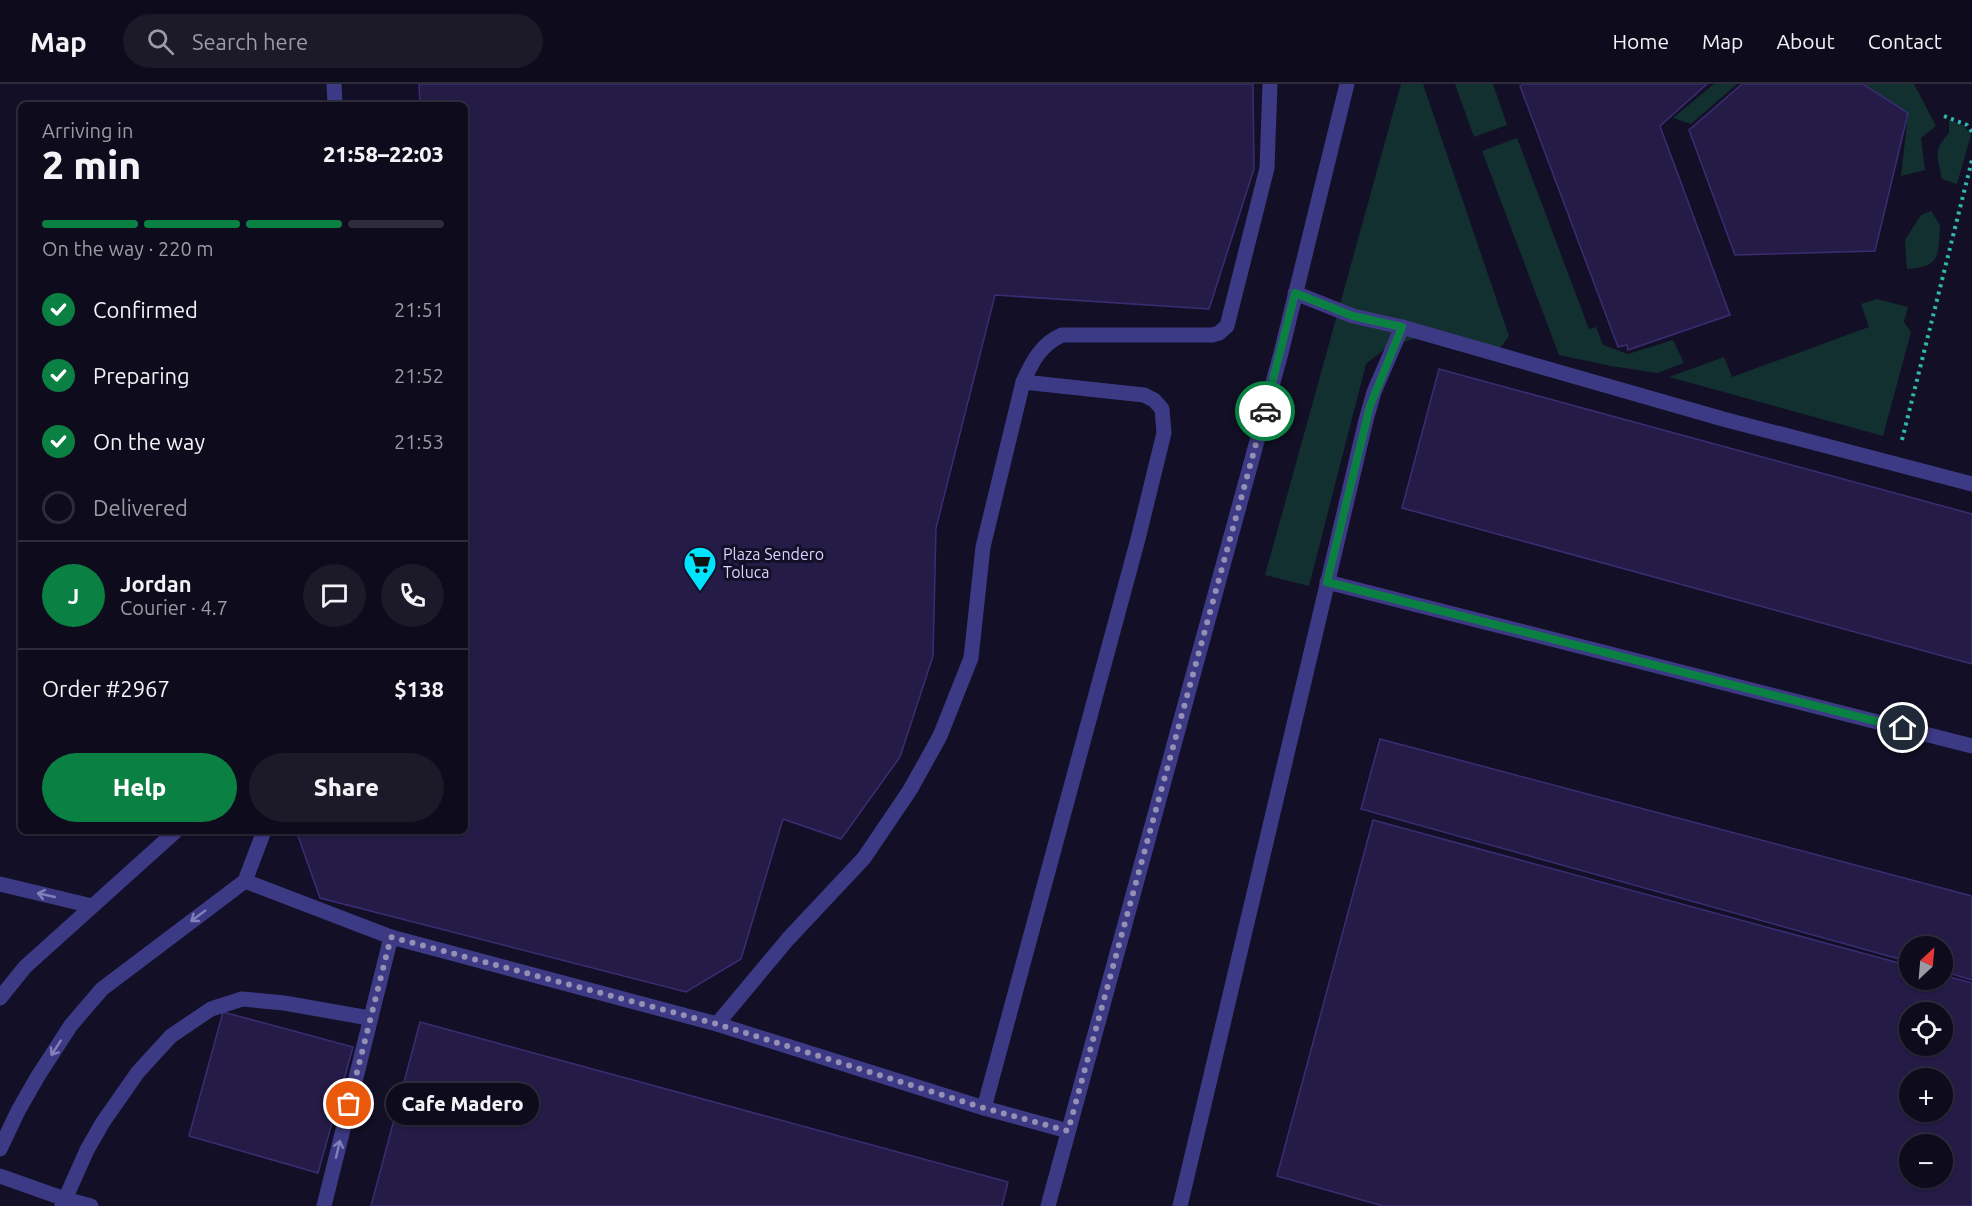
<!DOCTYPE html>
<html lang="en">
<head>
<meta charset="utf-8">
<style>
	:root { --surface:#0e0b1c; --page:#1c1929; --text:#f1f3f6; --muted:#9b9ba3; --line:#2e2b3b; --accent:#0b8043 }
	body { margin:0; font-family:Ubuntu,sans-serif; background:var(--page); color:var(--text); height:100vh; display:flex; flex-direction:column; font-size:22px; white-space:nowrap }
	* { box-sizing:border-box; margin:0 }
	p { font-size:20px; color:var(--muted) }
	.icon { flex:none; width:33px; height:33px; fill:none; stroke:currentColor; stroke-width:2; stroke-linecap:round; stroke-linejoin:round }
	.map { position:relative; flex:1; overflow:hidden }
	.drawer { position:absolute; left:18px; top:18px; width:450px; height:732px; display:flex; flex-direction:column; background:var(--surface); border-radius:9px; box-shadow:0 2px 4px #0004,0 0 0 2px var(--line) }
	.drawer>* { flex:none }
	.needle { width:39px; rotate:26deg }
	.fabs { position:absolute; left:1899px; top:852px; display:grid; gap:12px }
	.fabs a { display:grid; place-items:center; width:54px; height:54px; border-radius:50%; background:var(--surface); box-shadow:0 2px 4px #0004,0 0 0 2px var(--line); font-size:30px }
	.pin { position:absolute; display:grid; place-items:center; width:51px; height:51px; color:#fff; margin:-26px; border:3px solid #fff; border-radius:50%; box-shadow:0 2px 6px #0007 }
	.courier { position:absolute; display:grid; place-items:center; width:60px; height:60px; margin:-30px; border:4px solid #0b8043; border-radius:50%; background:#fff; color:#222; box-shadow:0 2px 8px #0007 }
	.bubble { position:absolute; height:42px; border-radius:21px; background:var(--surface); box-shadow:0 2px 4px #0004,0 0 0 2px var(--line); font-size:20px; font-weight:800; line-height:42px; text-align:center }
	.headline em { font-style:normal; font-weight:800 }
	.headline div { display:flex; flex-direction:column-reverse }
	.headline { display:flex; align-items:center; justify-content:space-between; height:102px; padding:0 24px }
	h1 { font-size:39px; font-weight:800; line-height:45px }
	.bar { display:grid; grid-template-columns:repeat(4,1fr); gap:9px 6px; align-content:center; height:72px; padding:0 24px }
	.bar i { height:8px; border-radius:4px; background:var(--line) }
	.bar .active { background:var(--accent) }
	.bar p { grid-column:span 4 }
	.line { display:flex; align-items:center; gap:15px; padding:0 24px; border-top:2px solid var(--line) }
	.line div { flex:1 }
	.round { display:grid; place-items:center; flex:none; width:63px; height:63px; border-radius:32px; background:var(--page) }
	ol { padding:0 24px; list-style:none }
	li { display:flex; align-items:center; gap:18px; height:66px }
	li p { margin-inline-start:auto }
	li .icon { padding:6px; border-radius:50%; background:var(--accent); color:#fff; stroke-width:4 }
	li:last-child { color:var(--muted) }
	li i { width:33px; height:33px; border:3px solid var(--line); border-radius:50% }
	.cta { display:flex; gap:12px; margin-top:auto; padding:12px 24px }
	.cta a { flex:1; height:69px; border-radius:36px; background:var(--accent); color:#fff; font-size:24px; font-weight:800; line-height:69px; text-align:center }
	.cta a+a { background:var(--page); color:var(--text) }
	header { display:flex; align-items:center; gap:36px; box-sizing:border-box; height:84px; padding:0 30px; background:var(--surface); border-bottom:2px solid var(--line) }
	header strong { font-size:28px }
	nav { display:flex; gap:33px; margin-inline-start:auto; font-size:21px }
	.search { width:420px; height:54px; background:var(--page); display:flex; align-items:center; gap:15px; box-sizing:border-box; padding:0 21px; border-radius:33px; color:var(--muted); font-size:22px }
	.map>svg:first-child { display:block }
	.green { fill:#12302f }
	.building { fill:#241b47; stroke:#3b2d73; stroke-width:1.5; fill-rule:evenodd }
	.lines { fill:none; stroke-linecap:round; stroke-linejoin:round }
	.path { stroke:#2fb8b0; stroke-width:4; stroke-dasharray:3 4.5; stroke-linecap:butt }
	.service { stroke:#3d3a85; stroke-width:15 }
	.oneway { stroke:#837fbc }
	.done { stroke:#948fb3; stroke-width:6; stroke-dasharray:0 10.8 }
	.route { stroke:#0b8043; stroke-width:8 }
	.labels { text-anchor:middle; stroke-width:6; stroke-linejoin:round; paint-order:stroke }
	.poi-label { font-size:16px; fill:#d9d4ff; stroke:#130f26; text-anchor:start }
</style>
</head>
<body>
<header>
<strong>Map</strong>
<div class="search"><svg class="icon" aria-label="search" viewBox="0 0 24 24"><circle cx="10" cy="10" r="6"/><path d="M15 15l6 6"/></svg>Search here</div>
<nav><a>Home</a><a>Map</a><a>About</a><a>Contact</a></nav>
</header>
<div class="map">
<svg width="1972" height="1122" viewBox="0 0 1972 1122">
	<rect width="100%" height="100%" fill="#130f26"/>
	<g class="green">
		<path d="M 1401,0 L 1423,0 L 1509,252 L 1500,264 L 1420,253 L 1387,263 L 1366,280 L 1309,502 L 1265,491 Z"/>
		<path d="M 1455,0 L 1493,0 L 1507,41 L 1474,53 Z"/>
		<path d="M 1714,0 L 1737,0 L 1691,40 L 1673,34 Z"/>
		<path d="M 1865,0 L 1914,0 L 1936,42 L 1921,54 L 1925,86 L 1901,92 L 1908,29 Z"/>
		<path d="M 1949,36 L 1963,41 L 1971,51 L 1957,100 L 1942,95 C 1938,73 1932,67 1949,49 Z"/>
		<path d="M 1517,54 L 1589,245 L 1596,243 L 1603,261 L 1628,270 L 1673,256 L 1684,279 L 1657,289 L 1611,282 L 1559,271 L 1482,67 Z"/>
		<path d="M 1931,127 L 1940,141 C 1938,170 1942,183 1907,185 L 1905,156 L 1921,131 Z"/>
		<path d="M 1877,215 L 1908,223 L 1904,238 L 1911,248 L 1883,352 L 1669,293 L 1724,273 L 1732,293 L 1869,243 L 1861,220 Z"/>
	</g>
	<g class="building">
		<path d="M 419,0 L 1253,0 L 1254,85 L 1209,225 L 995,211 L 936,444 L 933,572 L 900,673 L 841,755 L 783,735 L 741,875 L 686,908 L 320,814 L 297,749 L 298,747 L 465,747 L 465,21 L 420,21 Z"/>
		<path d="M 1523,0 L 1707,0 L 1660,42 L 1730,231 L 1628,266 L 1627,261 L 1618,263 L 1520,2 Z"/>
		<path d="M 1742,0 L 1863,0 L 1908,29 L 1875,167 L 1735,171 L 1689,46 Z"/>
		<path d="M 1439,285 L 1972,430 L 1972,580 L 1402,424 Z"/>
		<path d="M 1380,655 L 1972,812 L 1972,896 L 1942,887 L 1942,862 L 1910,862 L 1910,878 L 1361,725 Z"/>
		<path d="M 1373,736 L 1910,882 L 1910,896 L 1942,896 L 1942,891 L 1972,899 L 1972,1122 L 1383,1122 L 1277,1092 ZM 1910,928 L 1942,928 L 1942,962 L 1910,962 ZM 1910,994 L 1942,994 L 1942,1028 L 1910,1028 ZM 1910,1060 L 1942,1060 L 1942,1094 L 1910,1094 Z"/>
		<path d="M 223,928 L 353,963 L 318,1089 L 189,1052 Z"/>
		<path d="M 420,938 L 1008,1098 L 1002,1122 L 371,1122 Z"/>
	</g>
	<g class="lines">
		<g class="path">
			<path d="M 1944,32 L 1967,41 L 1972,48"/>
			<path d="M 1902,356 L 1972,76"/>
		</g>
		<g class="service">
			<path d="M 334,0 L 335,21"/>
			<path d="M 1295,209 L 1353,232 L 1402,243"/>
			<path d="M 1327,498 L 1972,662"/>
			<path d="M 245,797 L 391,853 L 717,940 L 788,855 L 864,774 L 910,706 L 940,652 L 971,574 L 983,463 L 1023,298 C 1032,278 1041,260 1062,251 L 1212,251 L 1219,249 L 1227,242 L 1267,84 L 1270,0"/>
			<path d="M 0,800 L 92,822"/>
			<path d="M 0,914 L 25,883 L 176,747"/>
			<path d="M 717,940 L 984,1024 L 1068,1047"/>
			<path d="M 984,1024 L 1138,455 L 1164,349 L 1162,325 L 1154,316 L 1144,311 L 1023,298"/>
			<path d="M 0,1065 L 18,1027 L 38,992 L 71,941 L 102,905 L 245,797 L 264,747"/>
			<path d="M 0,1092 L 65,1115 L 91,1122"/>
			<path d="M 62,1122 L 87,1066 L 103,1038 L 138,988 L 171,952 L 211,925 L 242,915 L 284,919 L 369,934"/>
			<path d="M 324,1122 L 391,853"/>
			<path d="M 1048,1122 L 1281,269 L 1347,0"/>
			<path d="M 1180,1122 L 1366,336 L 1374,308 L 1402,243 L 1723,335 L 1972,400"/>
		</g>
	</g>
	<defs><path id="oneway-shaft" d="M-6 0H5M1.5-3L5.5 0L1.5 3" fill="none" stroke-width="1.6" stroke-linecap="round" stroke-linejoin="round" transform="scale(1.5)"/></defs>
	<g class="oneway">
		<use href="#oneway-shaft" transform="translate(46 811) rotate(-167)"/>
		<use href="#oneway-shaft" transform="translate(198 832) rotate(143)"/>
		<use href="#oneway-shaft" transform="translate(56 964) rotate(123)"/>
		<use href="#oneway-shaft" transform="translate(338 1065) rotate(-77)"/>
	</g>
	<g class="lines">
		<path class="done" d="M 349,1020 L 391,853 L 717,940 L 984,1024 L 1068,1047 L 1265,327"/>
		<path class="route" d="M 1265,327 L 1295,209 L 1353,232 L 1402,243 L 1370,322 L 1327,498 L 1903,644"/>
	</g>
	<defs>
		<symbol id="supermarket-pin" viewBox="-11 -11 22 30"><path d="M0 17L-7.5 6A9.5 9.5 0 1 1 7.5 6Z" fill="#00e5ff" stroke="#130f26"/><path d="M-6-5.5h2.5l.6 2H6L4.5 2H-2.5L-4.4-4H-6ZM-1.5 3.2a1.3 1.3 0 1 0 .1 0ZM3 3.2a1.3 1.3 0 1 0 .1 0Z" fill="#111"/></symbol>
	</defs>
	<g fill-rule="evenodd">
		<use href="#supermarket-pin" x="681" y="460" width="38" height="52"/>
	</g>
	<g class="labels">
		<g class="poi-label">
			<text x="723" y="476">Plaza Sendero<tspan x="723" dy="18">Toluca</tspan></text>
		</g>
	</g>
</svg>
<div class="fabs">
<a><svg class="needle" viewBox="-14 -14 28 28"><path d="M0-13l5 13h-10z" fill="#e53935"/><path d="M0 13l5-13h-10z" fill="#9b9ba3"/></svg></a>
<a><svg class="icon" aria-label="locate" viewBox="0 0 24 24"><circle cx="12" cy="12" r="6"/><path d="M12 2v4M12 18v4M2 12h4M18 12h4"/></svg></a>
<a>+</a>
<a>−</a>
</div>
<div class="pin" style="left:349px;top:1020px;background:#ea580c"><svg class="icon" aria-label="bag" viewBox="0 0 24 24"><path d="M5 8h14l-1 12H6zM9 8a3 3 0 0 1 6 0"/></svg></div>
<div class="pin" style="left:1903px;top:644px;background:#1f2937"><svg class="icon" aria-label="home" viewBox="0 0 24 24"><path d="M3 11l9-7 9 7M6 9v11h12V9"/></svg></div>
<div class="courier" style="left:1265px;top:327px"><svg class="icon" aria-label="car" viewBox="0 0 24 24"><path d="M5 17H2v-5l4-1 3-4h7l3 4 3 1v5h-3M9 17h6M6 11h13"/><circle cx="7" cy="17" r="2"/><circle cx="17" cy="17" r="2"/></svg></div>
<div class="bubble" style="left:386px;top:999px;width:153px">Cafe Madero</div>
<section class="drawer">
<div class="headline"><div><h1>2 min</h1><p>Arriving in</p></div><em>21:58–22:03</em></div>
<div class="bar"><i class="active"></i><i class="active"></i><i class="active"></i><i></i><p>On the way · 220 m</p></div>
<ol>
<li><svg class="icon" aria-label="check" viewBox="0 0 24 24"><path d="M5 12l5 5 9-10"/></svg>Confirmed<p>21:51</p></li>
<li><svg class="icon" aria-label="check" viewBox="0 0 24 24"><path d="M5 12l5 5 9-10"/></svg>Preparing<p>21:52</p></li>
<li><svg class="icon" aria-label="check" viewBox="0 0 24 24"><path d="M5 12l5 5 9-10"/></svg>On the way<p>21:53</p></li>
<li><i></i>Delivered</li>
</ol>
<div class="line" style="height:108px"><b class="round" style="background:var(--accent);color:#fff">J</b><div><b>Jordan</b><p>Courier · 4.7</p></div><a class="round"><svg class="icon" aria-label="chat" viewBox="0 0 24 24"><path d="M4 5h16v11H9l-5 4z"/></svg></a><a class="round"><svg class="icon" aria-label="phone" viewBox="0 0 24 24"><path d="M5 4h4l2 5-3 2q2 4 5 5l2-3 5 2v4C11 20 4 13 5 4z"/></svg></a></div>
<div class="line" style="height:78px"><div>Order #2967</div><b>$138</b></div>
<div class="cta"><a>Help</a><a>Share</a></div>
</section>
</div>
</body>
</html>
